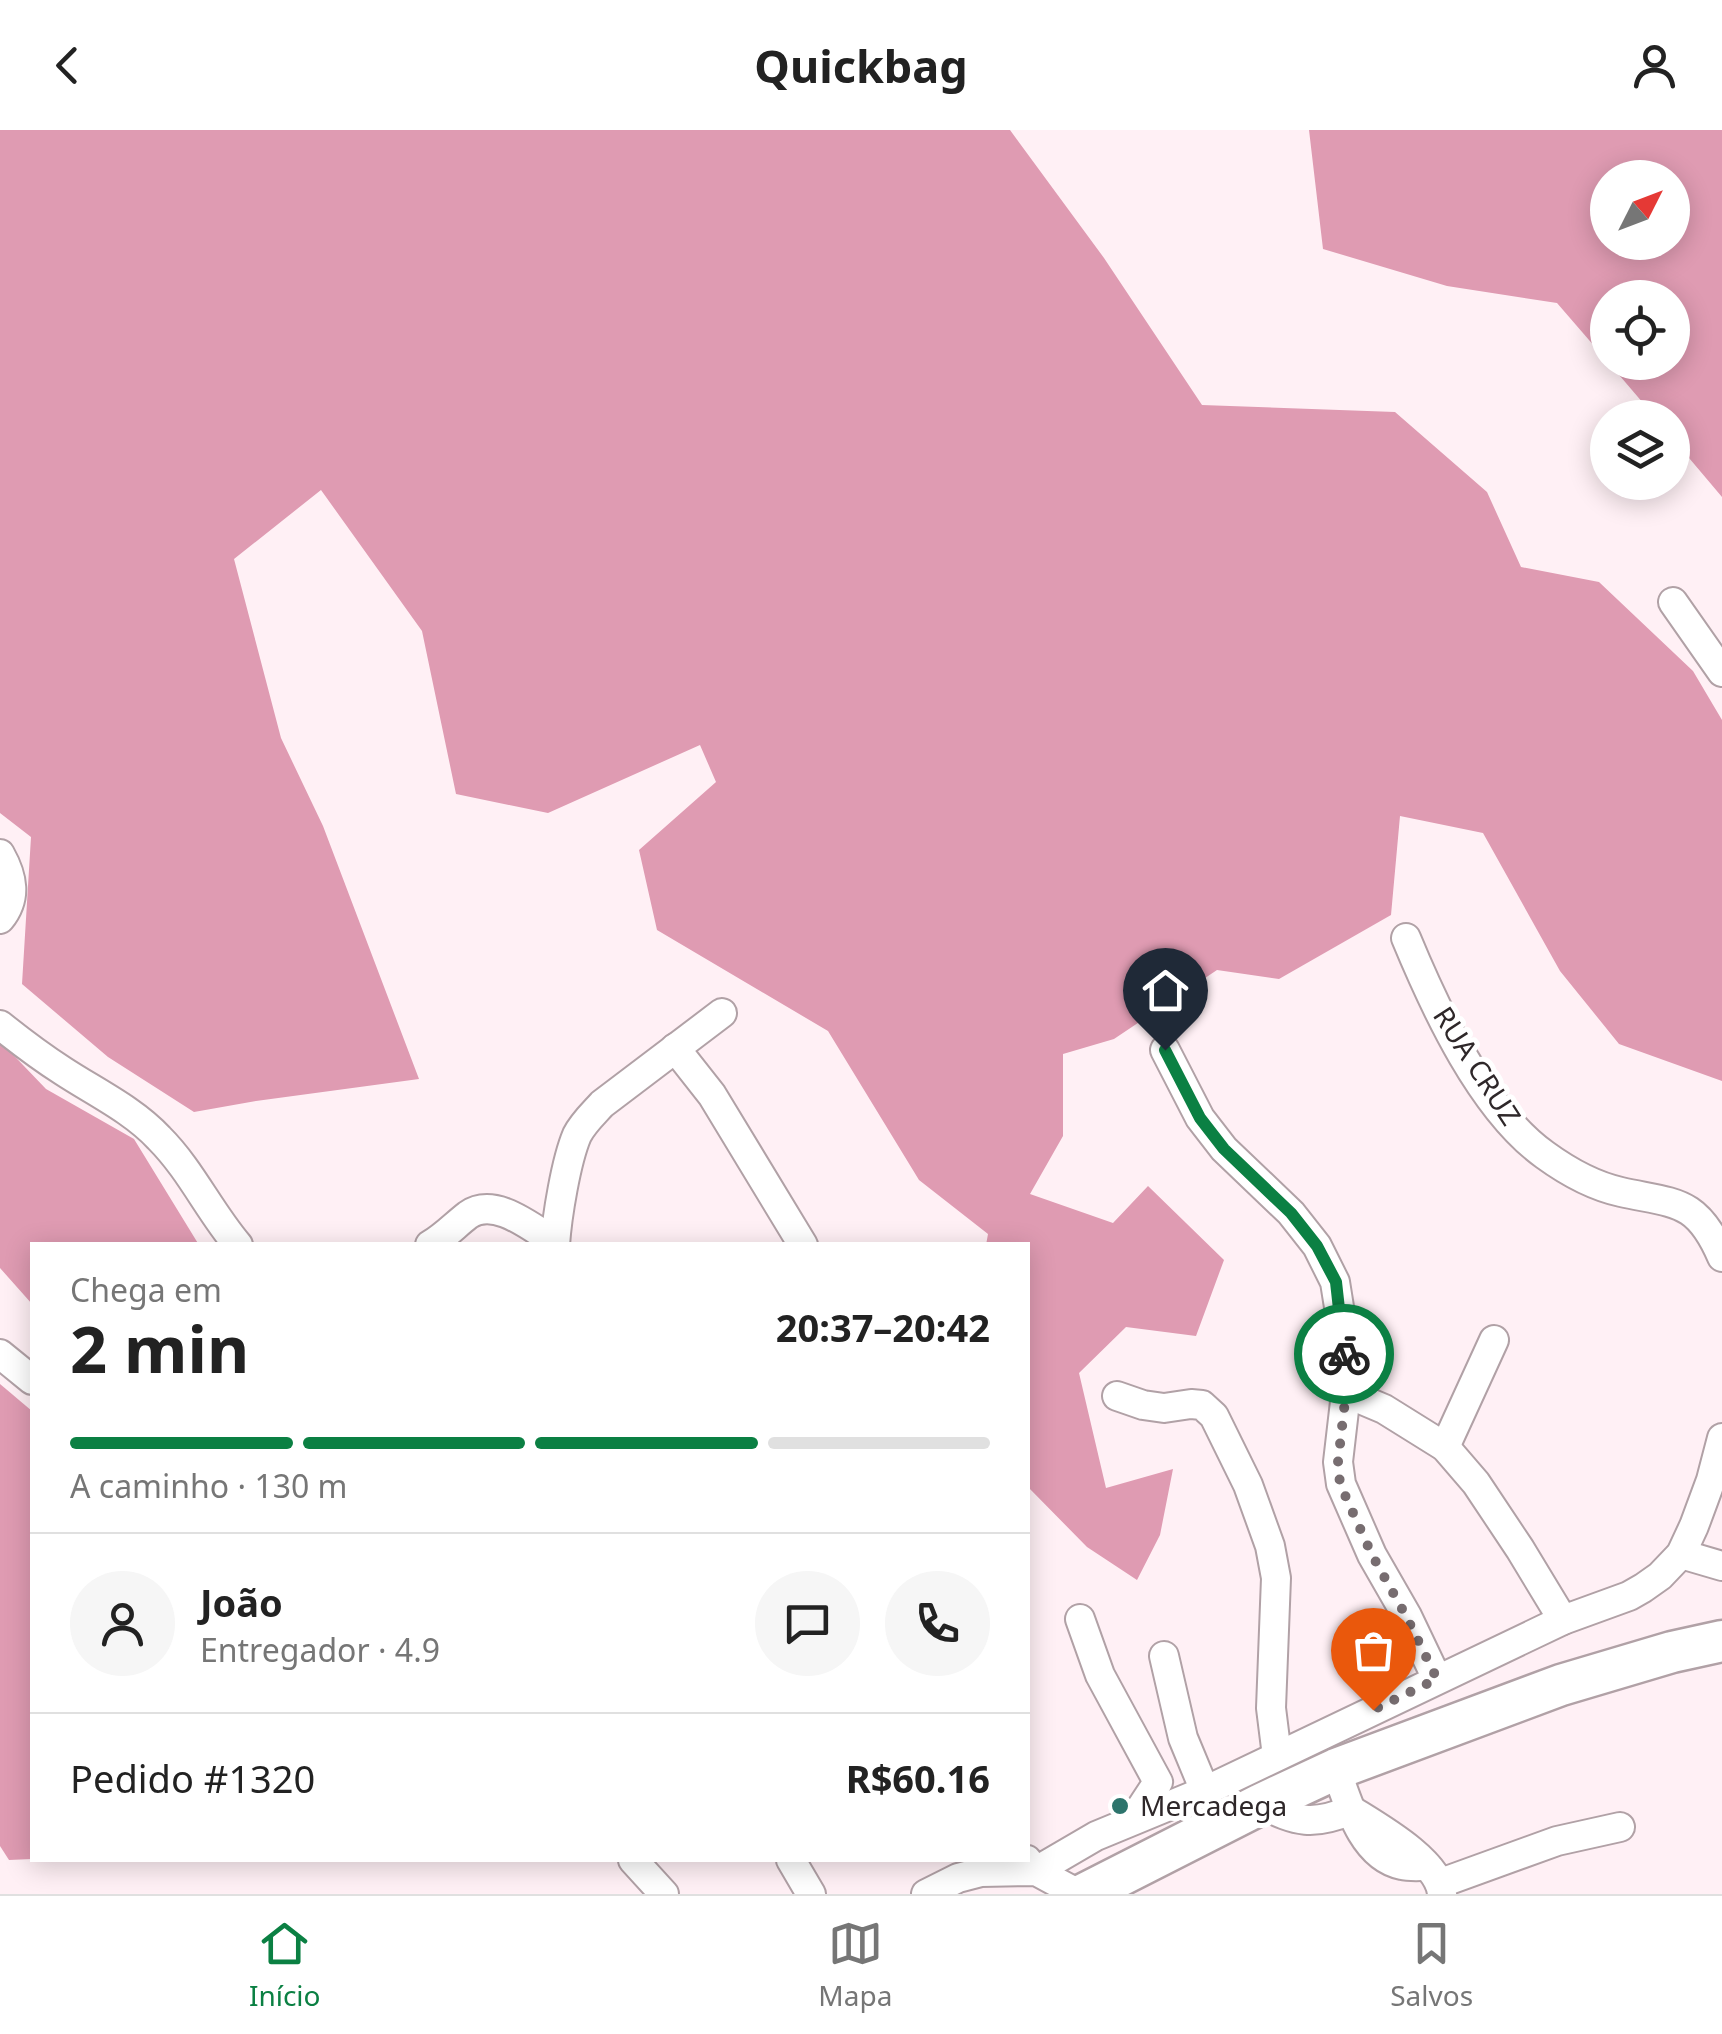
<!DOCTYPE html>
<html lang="pt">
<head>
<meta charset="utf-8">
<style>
	:root { --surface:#fff; --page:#f6f6f6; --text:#222; --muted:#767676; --line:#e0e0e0; --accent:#0b8043 }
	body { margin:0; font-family:"Noto Sans",sans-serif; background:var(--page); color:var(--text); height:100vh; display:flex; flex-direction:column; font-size:38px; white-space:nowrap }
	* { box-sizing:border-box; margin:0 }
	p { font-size:32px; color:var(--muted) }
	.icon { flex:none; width:55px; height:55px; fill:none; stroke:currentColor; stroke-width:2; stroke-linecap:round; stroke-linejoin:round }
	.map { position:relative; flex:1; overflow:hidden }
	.side { position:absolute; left:30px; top:1112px; width:1000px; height:620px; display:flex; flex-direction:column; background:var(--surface); border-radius:0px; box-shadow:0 5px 25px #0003 }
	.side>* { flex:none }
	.needle { width:65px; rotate:48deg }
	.buttons { position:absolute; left:1590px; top:30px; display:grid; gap:20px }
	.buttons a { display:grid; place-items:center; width:100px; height:100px; border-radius:50%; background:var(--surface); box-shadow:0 5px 25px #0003; font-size:50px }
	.pin { position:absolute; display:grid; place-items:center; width:85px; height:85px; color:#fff; margin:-102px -42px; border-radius:50% 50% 50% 0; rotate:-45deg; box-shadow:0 0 10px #0007 }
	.pin .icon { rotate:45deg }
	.courier { position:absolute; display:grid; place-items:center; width:100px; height:100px; margin:-50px; border:8px solid #0b8043; border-radius:50%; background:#fff; color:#222; box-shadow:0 2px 12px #0007 }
	.overview em { font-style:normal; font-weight:700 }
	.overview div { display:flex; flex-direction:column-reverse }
	.overview { display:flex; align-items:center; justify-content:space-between; height:170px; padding:0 40px }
	h1 { font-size:65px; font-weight:700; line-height:75px }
	.bar { display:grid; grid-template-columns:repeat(4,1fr); gap:15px 10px; align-content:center; height:120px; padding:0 40px }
	.bar i { height:12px; border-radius:8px; background:var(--line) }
	.bar .active { background:var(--accent) }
	.bar p { grid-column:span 4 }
	.line { display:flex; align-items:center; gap:25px; padding:0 40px; border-top:2px solid var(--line) }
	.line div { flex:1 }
	.round { display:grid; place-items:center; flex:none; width:105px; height:105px; border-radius:52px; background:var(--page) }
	header { display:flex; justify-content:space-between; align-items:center; height:130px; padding:0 40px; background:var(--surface); font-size:45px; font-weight:700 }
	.menu { display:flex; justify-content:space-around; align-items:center; height:140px; border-top:2px solid var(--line); background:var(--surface); font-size:28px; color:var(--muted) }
	.menu a { display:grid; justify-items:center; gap:5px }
	.menu .active { color:var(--accent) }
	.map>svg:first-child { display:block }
	.forest { fill:#df9bb2; fill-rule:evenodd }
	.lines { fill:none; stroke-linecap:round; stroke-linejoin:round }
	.minor-casing { stroke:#b1a1a6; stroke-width:32 }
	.highway-casing { stroke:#b1a1a6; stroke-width:45 }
	.minor { stroke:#fff; stroke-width:28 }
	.highway { stroke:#fff; stroke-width:40 }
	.done { stroke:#776d70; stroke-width:10; stroke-dasharray:0 18 }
	.route { stroke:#0b8043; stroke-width:12 }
	.poi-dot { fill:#2d746c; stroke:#fff; stroke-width:4 }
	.labels { text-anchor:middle; stroke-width:10; stroke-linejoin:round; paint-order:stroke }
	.street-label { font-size:28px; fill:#2e2729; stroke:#fff }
	.poi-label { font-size:28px; fill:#2e2729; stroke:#fff; text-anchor:start }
</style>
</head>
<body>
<header><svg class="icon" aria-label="back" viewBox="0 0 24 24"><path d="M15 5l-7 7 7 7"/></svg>Quickbag<svg class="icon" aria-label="person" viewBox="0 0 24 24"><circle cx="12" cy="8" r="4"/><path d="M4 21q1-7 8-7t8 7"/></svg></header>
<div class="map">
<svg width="1722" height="1764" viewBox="0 0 1722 1764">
	<rect width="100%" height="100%" fill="#fff0f5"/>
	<g class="forest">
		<path d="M 0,0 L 1010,0 L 1104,128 L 1202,275 L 1395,282 L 1487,362 L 1521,437 L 1599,452 L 1693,541 L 1722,590 L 1722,951 L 1619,914 L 1560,841 L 1483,703 L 1400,686 L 1391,785 L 1279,849 L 1217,840 L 1114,909 L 1063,924 L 1063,1006 L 1030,1064 L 1113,1093 L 1148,1056 L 1224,1130 L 1196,1206 L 1126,1197 L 1079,1243 L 1106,1358 L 1173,1339 L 1160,1405 L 1137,1450 L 1087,1417 L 1028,1357 L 1028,1115 L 986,1115 L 988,1104 L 919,1050 L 828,901 L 657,800 L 639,720 L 716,652 L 700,615 L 548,683 L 456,664 L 422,501 L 321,360 L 234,429 L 281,608 L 323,696 L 419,949 L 256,971 L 194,982 L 108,927 L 22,854 L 31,707 L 0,683 Z"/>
		<path d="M 1309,0 L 1722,0 L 1722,367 L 1673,309 L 1672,288 L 1655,287 L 1608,232 L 1672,232 L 1672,168 L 1608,168 L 1608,232 L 1557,173 L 1447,156 L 1323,119 ZM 1608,48 L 1672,48 L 1672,112 L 1608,112 Z"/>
		<path d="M 0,911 L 46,959 L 134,1009 L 199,1115 L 32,1115 L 32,1174 L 0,1138 Z"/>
		<path d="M 0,1254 L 32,1281 L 32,1729 L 9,1730 L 0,1716 Z"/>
	</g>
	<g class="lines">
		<defs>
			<g id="minor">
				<path d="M 1673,472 L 1722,542"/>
				<path d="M 0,724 C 13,747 17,768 0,789"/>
				<path d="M 1406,808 C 1435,878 1482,980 1545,1025 C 1567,1041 1594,1056 1621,1062 C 1676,1074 1697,1069 1722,1127"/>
				<path d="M 0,895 C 20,911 41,927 63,941 C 95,962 133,980 159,1008 C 191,1040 209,1081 238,1115"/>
				<path d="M 675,918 L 712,965 L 803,1115"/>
				<path d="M 1165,920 L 1200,988 L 1224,1019 L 1291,1083 L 1317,1116 L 1335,1152 L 1343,1202 L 1346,1263 L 1338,1332 L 1341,1354 L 1372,1425 L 1407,1486 L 1437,1549"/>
				<path d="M 430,1115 C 444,1107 455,1095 468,1085 C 495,1066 532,1098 555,1112"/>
				<path d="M 555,1115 C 557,1086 566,1031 577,1005 C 583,993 593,984 602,974 L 722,883"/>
				<path d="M 0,1224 L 32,1250"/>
				<path d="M 1346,1263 L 1384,1279 L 1445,1317 L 1476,1353 L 1520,1419 L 1563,1490"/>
				<path d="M 1117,1266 L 1143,1275 L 1164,1278 L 1191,1274 L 1202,1275 L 1214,1286 L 1248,1355 L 1270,1416 L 1276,1448 L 1271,1578 L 1277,1626"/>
				<path d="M 1445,1317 L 1494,1210"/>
				<path d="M 1681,1424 L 1722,1436"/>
				<path d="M 1080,1489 L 1100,1545 L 1158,1652 L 1133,1690"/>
				<path d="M 1164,1526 L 1183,1608 L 1205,1661"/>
				<path d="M 1336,1639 C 1348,1673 1362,1727 1402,1735 C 1410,1737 1419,1736 1427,1736"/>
				<path d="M 1261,1674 C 1297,1692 1313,1696 1351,1680 C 1378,1697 1439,1731 1442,1764"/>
				<path d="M 633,1730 L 664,1764"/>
				<path d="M 791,1730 L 811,1764"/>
				<path d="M 1027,1730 L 1036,1741 L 1096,1706 L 1205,1661 L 1563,1490 L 1629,1466 L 1643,1458 L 1660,1446 L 1681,1424 L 1694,1396 L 1711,1350 L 1722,1308"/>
				<path d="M 1441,1753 L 1557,1711 L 1620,1697"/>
				<path d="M 926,1764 L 958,1748 L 981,1742 L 1036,1741 L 1079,1764"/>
			</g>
			<path id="highway" d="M 1084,1764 L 1261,1674 L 1336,1639 L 1561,1555 L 1672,1522 L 1722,1511"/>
		</defs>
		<use href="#minor" class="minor-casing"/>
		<use href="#highway" class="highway-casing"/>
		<use href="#minor" class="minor"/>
		<use href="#highway" class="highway"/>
	</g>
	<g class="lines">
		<path class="done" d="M 1344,1224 L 1346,1262 L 1338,1332 L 1340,1354 L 1372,1425 L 1406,1486 L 1437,1549 L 1373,1580"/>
		<path class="route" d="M 1165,920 L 1200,988 L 1224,1019 L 1291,1083 L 1317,1116 L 1336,1152 L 1344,1224"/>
	</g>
	<circle class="poi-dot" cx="1120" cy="1676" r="10"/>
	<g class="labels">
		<g class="street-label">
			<text transform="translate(1477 936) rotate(57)" y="10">RUA CRUZ</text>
		</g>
		<g class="poi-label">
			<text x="1140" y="1686">Mercadega</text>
		</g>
	</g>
</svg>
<div class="buttons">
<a><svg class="needle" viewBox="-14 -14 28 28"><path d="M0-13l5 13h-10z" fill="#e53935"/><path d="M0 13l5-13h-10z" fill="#767676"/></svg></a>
<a><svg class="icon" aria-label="locate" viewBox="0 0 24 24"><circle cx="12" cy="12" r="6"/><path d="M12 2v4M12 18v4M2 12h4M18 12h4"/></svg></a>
<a><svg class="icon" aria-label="layers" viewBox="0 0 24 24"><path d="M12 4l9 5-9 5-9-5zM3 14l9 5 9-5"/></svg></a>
</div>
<div class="pin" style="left:1373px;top:1580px;background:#ea580c"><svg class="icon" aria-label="bag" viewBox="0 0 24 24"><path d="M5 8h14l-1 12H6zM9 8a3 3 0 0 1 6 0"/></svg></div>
<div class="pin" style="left:1165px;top:920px;background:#1f2937"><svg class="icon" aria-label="home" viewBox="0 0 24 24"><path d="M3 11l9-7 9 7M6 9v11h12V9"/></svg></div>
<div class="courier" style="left:1344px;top:1224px"><svg class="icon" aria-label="bike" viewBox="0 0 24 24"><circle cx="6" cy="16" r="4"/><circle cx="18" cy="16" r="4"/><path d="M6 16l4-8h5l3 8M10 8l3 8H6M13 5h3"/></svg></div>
<section class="side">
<div class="overview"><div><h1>2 min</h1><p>Chega em</p></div><em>20:37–20:42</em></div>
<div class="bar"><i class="active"></i><i class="active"></i><i class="active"></i><i></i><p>A caminho · 130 m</p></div>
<div class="line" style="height:180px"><a class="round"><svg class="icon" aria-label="person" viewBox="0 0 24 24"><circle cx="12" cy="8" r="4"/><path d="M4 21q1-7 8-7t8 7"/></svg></a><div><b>João</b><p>Entregador · 4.9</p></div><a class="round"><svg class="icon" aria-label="chat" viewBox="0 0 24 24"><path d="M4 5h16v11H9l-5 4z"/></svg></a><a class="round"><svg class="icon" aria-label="phone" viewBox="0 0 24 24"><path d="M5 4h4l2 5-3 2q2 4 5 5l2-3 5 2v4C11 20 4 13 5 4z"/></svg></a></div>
<div class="line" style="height:130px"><div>Pedido #1320</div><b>R$60.16</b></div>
</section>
</div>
<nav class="menu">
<a class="active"><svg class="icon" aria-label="home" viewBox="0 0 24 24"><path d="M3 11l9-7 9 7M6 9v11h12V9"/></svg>Início</a>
<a><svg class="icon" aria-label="map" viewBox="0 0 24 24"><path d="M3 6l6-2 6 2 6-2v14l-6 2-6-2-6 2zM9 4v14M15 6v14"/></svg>Mapa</a>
<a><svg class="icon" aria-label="saved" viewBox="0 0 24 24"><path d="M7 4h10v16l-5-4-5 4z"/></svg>Salvos</a>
</nav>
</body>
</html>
